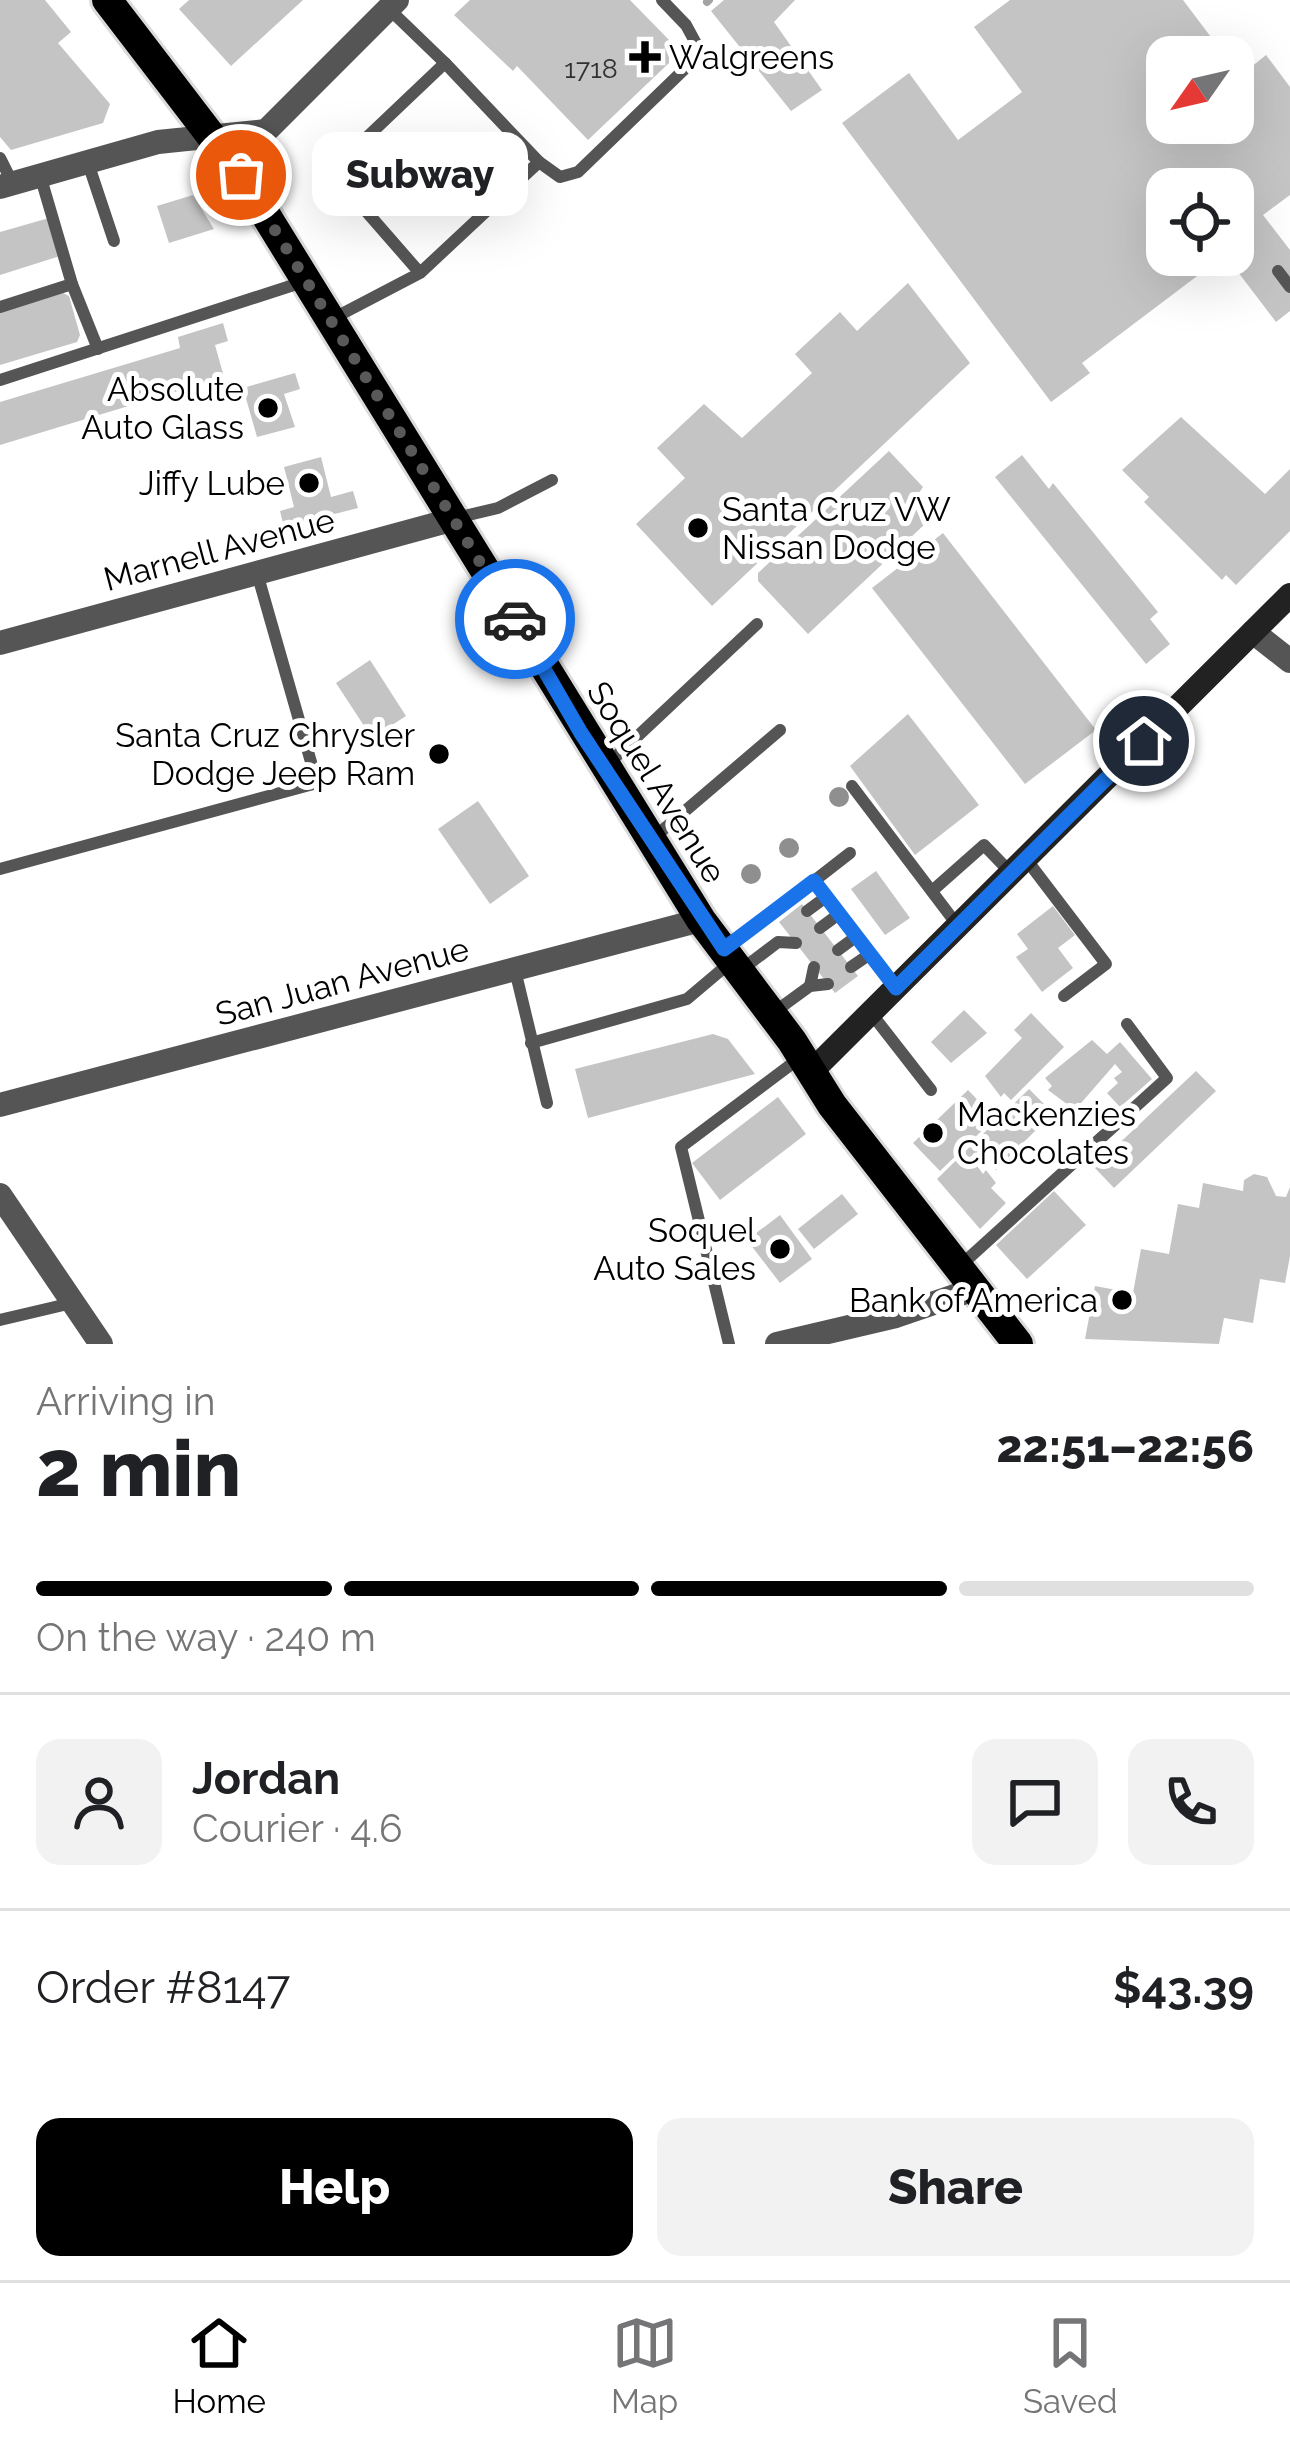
<!DOCTYPE html>
<html lang="en">
<head>
<meta charset="utf-8">
<style>
	:root { --surface:#fff; --page:#f2f2f2; --text:#202124; --muted:#757577; --line:#e0e0e0; --accent:#000 }
	body { margin:0; font-family:Raleway,sans-serif; background:var(--page); color:var(--text); height:100vh; display:flex; flex-direction:column; font-size:45px; white-space:nowrap }
	* { box-sizing:border-box; margin:0 }
	p { font-size:39px; color:var(--muted) }
	.icon { flex:none; width:66px; height:66px; fill:none; stroke:currentColor; stroke-width:2; stroke-linecap:round; stroke-linejoin:round }
	.map { position:relative; height:1344px; overflow:hidden }
	.panel { display:flex; flex-direction:column; background:var(--surface); flex:1 }
	.panel>* { flex:none }
	.needle { width:78px; rotate:236deg }
	.tools { position:absolute; left:1146px; top:36px; display:grid; gap:24px }
	.tools a { display:grid; place-items:center; width:108px; height:108px; border-radius:24px; background:var(--surface); box-shadow:0 12px 48px #0002; font-size:60px }
	.pin { position:absolute; display:grid; place-items:center; width:102px; height:102px; color:#fff; margin:-51px; border:6px solid #fff; border-radius:50%; box-shadow:0 3px 12px #0007 }
	.courier { position:absolute; display:grid; place-items:center; width:120px; height:120px; margin:-60px; border:9px solid #1a73e8; border-radius:50%; background:#fff; color:#222; box-shadow:0 3px 15px #0007 }
	.bubble { position:absolute; height:84px; border-radius:24px; background:var(--surface); box-shadow:0 12px 48px #0002; font-size:39px; font-weight:800; line-height:84px; text-align:center }
	.summary em { font-style:normal; font-weight:800 }
	.summary div { display:flex; flex-direction:column-reverse }
	.summary { display:flex; align-items:center; justify-content:space-between; height:204px; padding:0 36px }
	h1 { font-size:78px; font-weight:800; line-height:90px }
	.bar { display:grid; grid-template-columns:repeat(4,1fr); gap:18px 12px; align-content:center; height:144px; padding:0 36px }
	.bar i { height:15px; border-radius:9px; background:var(--line) }
	.bar .current { background:var(--accent) }
	.bar p { grid-column:span 4 }
	.line { display:flex; align-items:center; gap:30px; padding:0 36px; border-top:3px solid var(--line) }
	.line div { flex:1 }
	.round { display:grid; place-items:center; flex:none; width:126px; height:126px; border-radius:24px; background:var(--page) }
	.action { display:flex; gap:24px; margin-top:auto; padding:24px 36px }
	.action a { flex:1; height:138px; border-radius:24px; background:var(--accent); color:#fff; font-size:48px; font-weight:800; line-height:138px; text-align:center }
	.action a+a { background:var(--page); color:var(--text) }
	.tab-bar { display:flex; justify-content:space-around; align-items:center; height:168px; border-top:3px solid var(--line); background:var(--surface); font-size:33px; color:var(--muted) }
	.tab-bar a { display:grid; justify-items:center; gap:6px }
	.tab-bar .current { color:var(--accent) }
	.map>svg:first-child { display:block }
	.lines { fill:none; stroke-linecap:round; stroke-linejoin:round }
	.stream { stroke:#a3a3a3; stroke-width:8 }
	.building { fill:#c4c4c4 }
	.primary-casing { stroke:#dbdbdb; stroke-width:36 }
	.service { stroke:#555; stroke-width:12 }
	.minor { stroke:#555; stroke-width:24 }
	.secondary { stroke:#222; stroke-width:24 }
	.primary { stroke:#000; stroke-width:30 }
	.tree { fill:#8f8f8f }
	.done { stroke:#595959; stroke-width:12; stroke-dasharray:0 21.6 }
	.route { stroke:#1a73e8; stroke-width:15 }
	.poi-dot { fill:#000; stroke:#fff; stroke-width:4.5 }
	.labels { text-anchor:middle; stroke-width:10; stroke-linejoin:round; paint-order:stroke }
	.number-label { font-size:27px; fill:#313131 }
	.poi-label { font-size:33px; fill:#000; stroke:#fff; text-anchor:end }
	.street-label { font-size:33px; fill:#000; stroke:#fff }
</style>
</head>
<body>
<div class="map">
<svg width="1290" height="1344" viewBox="0 0 1290 1344">
	<rect width="100%" height="100%" fill="#fff"/>
	<g class="lines">
		<path class="stream" d="M 707,2 L 709,0"/>
	</g>
	<g class="building">
		<path d="M 0,0 L 45,0 L 71,32 L 58,43 L 110,104 L 103,123 L 11,150 L 0,137 Z"/>
		<path d="M 189,0 L 303,0 L 231,66 L 179,9 Z"/>
		<path d="M 470,0 L 630,0 L 669,40 L 669,63 L 588,140 L 517,66 L 513,71 L 454,15 Z"/>
		<path d="M 724,0 L 795,0 L 774,22 L 822,90 L 791,111 L 711,11 Z"/>
		<path d="M 1010,0 L 1183,0 L 1226,57 L 1167,57 L 1167,123 L 1233,123 L 1233,67 L 1240,76 L 1266,55 L 1290,87 L 1290,195 L 1263,215 L 1290,250 L 1290,311 L 1276,322 L 1225,255 L 1233,255 L 1233,189 L 1167,189 L 1167,255 L 1225,255 L 1082,363 L 1090,373 L 1051,402 L 842,123 L 909,73 L 958,140 L 1022,92 L 974,27 Z"/>
		<path d="M 193,195 L 214,229 L 169,243 L 157,206 Z"/>
		<path d="M 49,218 L 60,256 L 0,275 L 0,232 Z"/>
		<path d="M 908,283 L 970,363 L 712,606 L 636,524 L 685,478 L 657,448 L 704,404 L 742,438 L 812,373 L 795,354 L 840,312 L 857,331 Z"/>
		<path d="M 63,293 L 69,296 L 80,335 L 77,342 L 0,365 L 0,312 Z"/>
		<path d="M 223,323 L 228,341 L 215,345 L 224,377 L 0,445 L 0,402 L 180,348 L 178,337 Z"/>
		<path d="M 295,373 L 300,389 L 284,394 L 295,427 L 257,437 L 243,388 Z"/>
		<path d="M 1181,417 L 1265,494 L 1290,469 L 1290,531 L 1236,585 L 1226,575 L 1222,580 L 1144,502 L 1149,497 L 1122,470 Z"/>
		<path d="M 889,451 L 923,487 L 912,503 L 926,523 L 808,634 L 758,581 L 758,573 Z"/>
		<path d="M 1022,455 L 1049,489 L 1053,483 L 1158,612 L 1150,619 L 1170,644 L 1146,664 L 995,477 Z"/>
		<path d="M 321,457 L 331,497 L 353,491 L 358,508 L 284,527 L 280,511 L 294,507 L 284,467 Z"/>
		<path d="M 943,533 L 1096,730 L 1025,784 L 872,588 Z"/>
		<path d="M 370,660 L 406,716 L 372,738 L 336,683 Z"/>
		<path d="M 908,714 L 979,805 L 915,855 L 850,766 Z"/>
		<path d="M 478,801 L 529,876 L 490,904 L 438,829 Z"/>
		<path d="M 876,871 L 910,918 L 885,935 L 851,889 Z"/>
		<path d="M 802,904 L 858,976 L 835,993 L 779,922 Z"/>
		<path d="M 1053,906 L 1075,935 L 1058,948 L 1073,968 L 1042,992 L 1016,957 L 1028,949 L 1017,934 Z"/>
		<path d="M 964,1010 L 987,1033 L 951,1063 L 931,1042 Z"/>
		<path d="M 1031,1013 L 1064,1047 L 1011,1100 L 1004,1093 L 1001,1097 L 985,1076 L 1022,1038 L 1014,1030 Z"/>
		<path d="M 713,1034 L 728,1039 L 755,1074 L 588,1118 L 575,1069 Z"/>
		<path d="M 1092,1040 L 1107,1054 L 1120,1042 L 1152,1079 L 1120,1107 L 1107,1093 L 1118,1083 L 1114,1078 L 1122,1072 L 1115,1064 L 1075,1110 L 1048,1090 L 1052,1086 L 1045,1078 Z"/>
		<path d="M 1196,1071 L 1216,1091 L 1114,1188 L 1094,1167 Z"/>
		<path d="M 1029,1089 L 1053,1113 L 996,1170 L 979,1153 L 972,1159 L 983,1174 L 986,1170 L 996,1183 L 991,1188 L 1006,1203 L 980,1229 L 937,1179 Z"/>
		<path d="M 968,1090 L 995,1118 L 940,1171 L 913,1143 Z"/>
		<path d="M 778,1097 L 806,1134 L 720,1200 L 692,1163 Z"/>
		<path d="M 1254,1174 L 1267,1177 L 1276,1196 L 1286,1197 L 1290,1187 L 1290,1256 L 1285,1283 L 1260,1279 L 1253,1323 L 1224,1318 L 1219,1344 L 1085,1339 L 1095,1286 L 1133,1293 L 1141,1249 L 1169,1254 L 1178,1204 L 1199,1208 L 1203,1183 L 1243,1191 L 1244,1180 Z"/>
		<path d="M 1054,1191 L 1086,1225 L 1027,1279 L 996,1245 Z"/>
		<path d="M 842,1194 L 858,1214 L 814,1249 L 798,1229 Z"/>
		<path d="M 780,1215 L 812,1259 L 780,1283 L 747,1240 Z"/>
	</g>
	<g class="lines">
		<defs>
			<path id="primary" d="M 107,0 L 241,175 L 701,920 L 792,1041 L 832,1105 L 1018,1344"/>
		</defs>
		<use href="#primary" class="primary-casing"/>
		<g class="service">
			<path d="M 388,8 L 445,63"/>
			<path d="M 0,158 L 12,182"/>
			<path d="M 539,162 L 560,177 L 578,172 L 696,58 L 699,49 L 686,25 L 662,0"/>
			<path d="M 88,163 L 114,241"/>
			<path d="M 1278,271 L 1290,287"/>
			<path d="M 72,284 L 98,349"/>
			<path d="M 0,307 L 72,284 L 40,175"/>
			<path d="M 332,319 L 420,273 L 539,162 L 445,63 L 345,158 L 338,179 L 420,273"/>
			<path d="M 0,380 L 306,281"/>
			<path d="M 456,518 L 498,508 L 552,480"/>
			<path d="M 609,763 L 757,624"/>
			<path d="M 852,786 L 958,926"/>
			<path d="M 651,840 L 780,730"/>
			<path d="M 1026,859 L 1106,964 L 1064,996"/>
			<path d="M 0,869 L 317,783 L 257,573"/>
			<path d="M 814,881 L 850,853"/>
			<path d="M 932,891 L 984,845 L 1011,873"/>
			<path d="M 807,911 L 826,897"/>
			<path d="M 820,928 L 839,914"/>
			<path d="M 726,947 L 814,881 L 895,987"/>
			<path d="M 838,950 L 857,936"/>
			<path d="M 851,967 L 870,954"/>
			<path d="M 515,970 L 547,1103"/>
			<path d="M 741,970 L 778,942 L 796,943"/>
			<path d="M 810,986 L 814,967"/>
			<path d="M 773,1013 L 810,986 L 828,984"/>
			<path d="M 871,1013 L 931,1090"/>
			<path d="M 531,1043 L 687,999 L 732,961"/>
			<path d="M 960,1266 L 1167,1078 L 1127,1024"/>
			<path d="M 0,1320 L 72,1303"/>
			<path d="M 729,1344 L 681,1147 L 801,1057"/>
		</g>
		<g class="minor">
			<path d="M 0,187 L 158,142 L 266,131 L 397,0"/>
			<path d="M 1253,632 L 1290,661"/>
			<path d="M 0,643 L 455,519"/>
			<path d="M 0,1105 L 701,920"/>
			<path d="M 0,1195 L 101,1344"/>
			<path d="M 777,1344 L 896,1316 L 975,1289"/>
		</g>
		<path class="secondary" d="M 812,1071 L 1290,595"/>
		<use href="#primary" class="primary"/>
	</g>
	<g class="tree">
		<circle cx="839" cy="797" r="10"/>
		<circle cx="789" cy="848" r="10"/>
		<circle cx="751" cy="874" r="10"/>
	</g>
	<g class="lines">
		<path class="done" d="M 241,175 L 515,619"/>
		<path class="route" d="M 515,619 L 581,733 L 724,949 L 814,881 L 896,988 L 1144,741"/>
	</g>
	<g class="poi-dot">
		<path d="M639 39h12v12h12v12h-12v12h-12v-12h-12v-12h12z"/>
		<circle cx="268" cy="408" r="12"/>
		<circle cx="309" cy="483" r="12"/>
		<circle cx="698" cy="528" r="12"/>
		<circle cx="439" cy="754" r="12"/>
		<circle cx="933" cy="1133" r="12"/>
		<circle cx="780" cy="1249" r="12"/>
		<circle cx="1122" cy="1300" r="12"/>
	</g>
	<g class="labels">
		<g class="number-label">
			<text x="591" y="78">1718</text>
		</g>
		<g class="poi-label">
			<text x="669" y="69" text-anchor="start">Walgreens</text>
			<text x="244" y="401">Absolute<tspan x="244" dy="38">Auto Glass</tspan></text>
			<text x="285" y="495">Jiffy Lube</text>
			<text x="722" y="521" text-anchor="start">Santa Cruz VW<tspan x="722" dy="38">Nissan Dodge</tspan></text>
			<text x="415" y="747">Santa Cruz Chrysler<tspan x="415" dy="38">Dodge Jeep Ram</tspan></text>
			<text x="957" y="1126" text-anchor="start">Mackenzies<tspan x="957" dy="38">Chocolates</tspan></text>
			<text x="756" y="1242">Soquel<tspan x="756" dy="38">Auto Sales</tspan></text>
			<text x="1098" y="1312">Bank of America</text>
		</g>
		<g class="street-label">
			<text transform="translate(219 549) rotate(-15)" y="12">Marnell Avenue</text>
			<text transform="translate(657 782) rotate(58)" y="12">Soquel Avenue</text>
			<text transform="translate(342 981) rotate(-15)" y="12">San Juan Avenue</text>
		</g>
	</g>
</svg>
<div class="tools">
<a><svg class="needle" viewBox="-14 -14 28 28"><path d="M0-13l5 13h-10z" fill="#e53935"/><path d="M0 13l5-13h-10z" fill="#757577"/></svg></a>
<a><svg class="icon" aria-label="locate" viewBox="0 0 24 24"><circle cx="12" cy="12" r="6"/><path d="M12 2v4M12 18v4M2 12h4M18 12h4"/></svg></a>
</div>
<div class="pin" style="left:241px;top:175px;background:#ea580c"><svg class="icon" aria-label="bag" viewBox="0 0 24 24"><path d="M5 8h14l-1 12H6zM9 8a3 3 0 0 1 6 0"/></svg></div>
<div class="pin" style="left:1144px;top:741px;background:#1f2937"><svg class="icon" aria-label="home" viewBox="0 0 24 24"><path d="M3 11l9-7 9 7M6 9v11h12V9"/></svg></div>
<div class="courier" style="left:515px;top:619px"><svg class="icon" aria-label="car" viewBox="0 0 24 24"><path d="M5 17H2v-5l4-1 3-4h7l3 4 3 1v5h-3M9 17h6M6 11h13"/><circle cx="7" cy="17" r="2"/><circle cx="17" cy="17" r="2"/></svg></div>
<div class="bubble" style="left:312px;top:132px;width:216px">Subway</div>
</div>
<section class="panel">
<div class="summary"><div><h1>2 min</h1><p>Arriving in</p></div><em>22:51–22:56</em></div>
<div class="bar"><i class="current"></i><i class="current"></i><i class="current"></i><i></i><p>On the way · 240 m</p></div>
<div class="line" style="height:216px"><a class="round"><svg class="icon" aria-label="person" viewBox="0 0 24 24"><circle cx="12" cy="8" r="4"/><path d="M4 21q1-7 8-7t8 7"/></svg></a><div><b>Jordan</b><p>Courier · 4.6</p></div><a class="round"><svg class="icon" aria-label="chat" viewBox="0 0 24 24"><path d="M4 5h16v11H9l-5 4z"/></svg></a><a class="round"><svg class="icon" aria-label="phone" viewBox="0 0 24 24"><path d="M5 4h4l2 5-3 2q2 4 5 5l2-3 5 2v4C11 20 4 13 5 4z"/></svg></a></div>
<div class="line" style="height:156px"><div>Order #8147</div><b>$43.39</b></div>
<div class="action"><a>Help</a><a>Share</a></div>
</section>
<nav class="tab-bar">
<a class="current"><svg class="icon" aria-label="home" viewBox="0 0 24 24"><path d="M3 11l9-7 9 7M6 9v11h12V9"/></svg>Home</a>
<a><svg class="icon" aria-label="map" viewBox="0 0 24 24"><path d="M3 6l6-2 6 2 6-2v14l-6 2-6-2-6 2zM9 4v14M15 6v14"/></svg>Map</a>
<a><svg class="icon" aria-label="saved" viewBox="0 0 24 24"><path d="M7 4h10v16l-5-4-5 4z"/></svg>Saved</a>
</nav>
</body>
</html>
